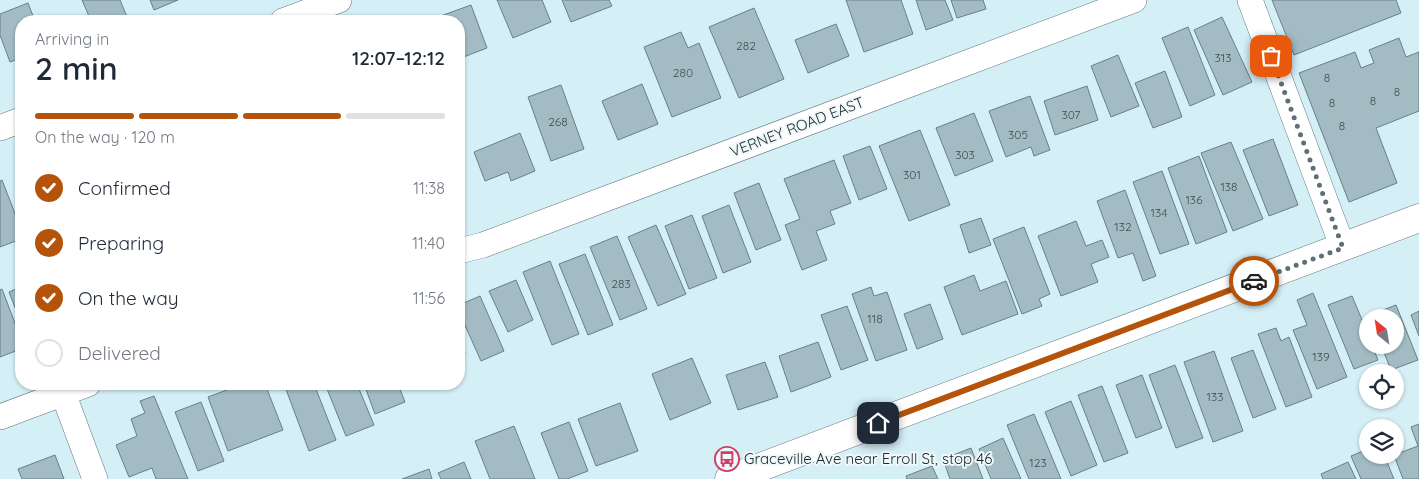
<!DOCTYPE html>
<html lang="en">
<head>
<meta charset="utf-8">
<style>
	:root { --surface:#fff; --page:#f6f6f7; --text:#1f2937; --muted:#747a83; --line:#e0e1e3; --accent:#b45309 }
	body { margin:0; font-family:Quicksand,sans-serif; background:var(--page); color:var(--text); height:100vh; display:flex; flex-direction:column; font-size:19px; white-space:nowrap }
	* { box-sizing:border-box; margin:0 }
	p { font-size:16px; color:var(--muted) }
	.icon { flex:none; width:28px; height:28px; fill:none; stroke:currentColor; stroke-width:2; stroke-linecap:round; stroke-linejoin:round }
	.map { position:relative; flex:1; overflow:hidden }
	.side { position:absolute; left:15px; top:15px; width:450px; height:375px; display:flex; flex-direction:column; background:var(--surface); border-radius:20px; box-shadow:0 1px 4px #0004 }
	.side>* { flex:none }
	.needle { width:32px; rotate:330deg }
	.tools { position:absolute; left:1359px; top:309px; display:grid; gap:10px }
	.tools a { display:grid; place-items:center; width:45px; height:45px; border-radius:50%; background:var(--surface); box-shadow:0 1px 4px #0004; font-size:25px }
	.pin { position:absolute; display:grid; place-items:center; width:42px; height:42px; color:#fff; margin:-21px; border-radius:10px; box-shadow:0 2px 8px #0006 }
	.courier { position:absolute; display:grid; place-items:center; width:50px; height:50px; margin:-25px; border:4px solid #b45309; border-radius:50%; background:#fff; color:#222; box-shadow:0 1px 6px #0007 }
	.summary em { font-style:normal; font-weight:600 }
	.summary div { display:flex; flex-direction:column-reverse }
	.summary { display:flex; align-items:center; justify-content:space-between; height:85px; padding:0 20px }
	h1 { font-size:32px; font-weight:600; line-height:38px }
	.bar { display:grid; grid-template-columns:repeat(4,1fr); gap:8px 5px; align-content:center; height:60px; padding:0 20px }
	.bar i { height:6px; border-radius:4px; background:var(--line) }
	.bar .selected { background:var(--accent) }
	.bar p { grid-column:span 4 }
	ol { padding:0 20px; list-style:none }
	li { display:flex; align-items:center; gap:15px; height:55px }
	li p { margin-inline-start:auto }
	li .icon { padding:5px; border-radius:50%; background:var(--accent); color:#fff; stroke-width:4 }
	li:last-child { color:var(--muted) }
	li i { width:28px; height:28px; border:2px solid var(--line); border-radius:50% }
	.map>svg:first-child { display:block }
	.building { fill:#a3bcc4; stroke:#688088 }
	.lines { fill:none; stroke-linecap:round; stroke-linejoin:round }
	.minor-casing { stroke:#627981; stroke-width:26 }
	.major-casing { stroke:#627981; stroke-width:29 }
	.minor { stroke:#fff; stroke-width:25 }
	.major { stroke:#fff; stroke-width:28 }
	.done { stroke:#5f6f74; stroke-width:5; stroke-dasharray:0 9 }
	.route { stroke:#b45309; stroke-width:6 }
	.labels { text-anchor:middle; stroke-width:4; stroke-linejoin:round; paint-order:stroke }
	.number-label { font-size:12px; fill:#414e53 }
	.street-label { font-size:15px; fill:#202a2d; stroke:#eff9fc }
	.poi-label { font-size:15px; fill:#202a2d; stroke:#eff9fc; text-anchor:start }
</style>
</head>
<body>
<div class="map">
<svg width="1419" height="479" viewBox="0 0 1419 479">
	<rect width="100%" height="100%" fill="#d5eff7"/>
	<g class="building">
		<path d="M 82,0 L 120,0 L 128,19 L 122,21 L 91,21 Z"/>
		<path d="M 150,0 L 178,0 L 154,10 Z"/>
		<path d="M 497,0 L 542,0 L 551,22 L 513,38 Z"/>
		<path d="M 562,0 L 609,0 L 612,6 L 571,22 Z"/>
		<path d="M 846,0 L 901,0 L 913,34 L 864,52 Z"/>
		<path d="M 916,0 L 945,0 L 953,20 L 926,30 Z"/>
		<path d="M 951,0 L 983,0 L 986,9 L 957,18 Z"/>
		<path d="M 1272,0 L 1396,0 L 1401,13 L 1294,55 Z"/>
		<path d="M 28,3 L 35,21 L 21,21 L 21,58 L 10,62 L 0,35 L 0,14 Z"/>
		<path d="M 471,5 L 487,48 L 461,58 L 459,52 L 459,21 L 427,21 Z"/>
		<path d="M 754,8 L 784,79 L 739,98 L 709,27 Z"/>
		<path d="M 1222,17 L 1252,82 L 1223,95 L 1194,30 Z"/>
		<path d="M 836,24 L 849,56 L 808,73 L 795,40 Z"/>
		<path d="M 1188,27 L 1215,95 L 1190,106 L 1162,38 Z"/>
		<path d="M 681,32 L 688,48 L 699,43 L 721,98 L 672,117 L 644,47 Z"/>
		<path d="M 1399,38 L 1406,57 L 1419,52 L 1419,111 L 1376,128 L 1397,183 L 1349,202 L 1299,73 L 1355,52 L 1361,68 L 1374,63 L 1369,50 Z"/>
		<path d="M 1118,55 L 1139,106 L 1111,117 L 1091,66 Z"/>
		<path d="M 1165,71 L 1182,117 L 1153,128 L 1135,83 Z"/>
		<path d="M 642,84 L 658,124 L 618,140 L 602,101 Z"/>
		<path d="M 561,85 L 584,149 L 551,161 L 528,97 Z"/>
		<path d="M 1087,86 L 1098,120 L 1055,135 L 1044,101 Z"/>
		<path d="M 1030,96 L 1050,150 L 1034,156 L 1031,147 L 1006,157 L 989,111 Z"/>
		<path d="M 974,113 L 993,161 L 955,176 L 936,128 Z"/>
		<path d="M 920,130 L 950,205 L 909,221 L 879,146 Z"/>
		<path d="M 520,133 L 535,171 L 511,181 L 508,172 L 485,181 L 474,152 Z"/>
		<path d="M 1273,139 L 1298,205 L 1269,216 L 1243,150 Z"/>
		<path d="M 1231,142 L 1263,219 L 1233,231 L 1201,153 Z"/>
		<path d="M 870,146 L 887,189 L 859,200 L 843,156 Z"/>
		<path d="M 1199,156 L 1227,232 L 1196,244 L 1168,168 Z"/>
		<path d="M 834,160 L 851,203 L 830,211 L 835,224 L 816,231 L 827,260 L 802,270 L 785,225 L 800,219 L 784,179 Z"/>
		<path d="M 1162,171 L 1189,244 L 1160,254 L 1133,182 Z"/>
		<path d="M 2,180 L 21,229 L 21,239 L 0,247 L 0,181 Z"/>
		<path d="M 759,183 L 781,240 L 756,250 L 734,193 Z"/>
		<path d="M 1125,190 L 1156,276 L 1143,281 L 1133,253 L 1118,258 L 1097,201 Z"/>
		<path d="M 729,205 L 751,262 L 723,273 L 702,216 Z"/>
		<path d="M 692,215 L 717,278 L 689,289 L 665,226 Z"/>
		<path d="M 981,218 L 991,245 L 969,253 L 960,225 Z"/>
		<path d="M 1076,221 L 1086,246 L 1102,240 L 1109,257 L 1091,264 L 1098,282 L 1061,296 L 1038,236 Z"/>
		<path d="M 656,225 L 686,294 L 658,306 L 628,237 Z"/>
		<path d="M 1024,227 L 1050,294 L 1039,299 L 1042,306 L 1022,314 L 993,239 Z"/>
		<path d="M 617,236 L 647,309 L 620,320 L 590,247 Z"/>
		<path d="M 585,254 L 613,325 L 588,335 L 559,264 Z"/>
		<path d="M 550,261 L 579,334 L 552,345 L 523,272 Z"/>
		<path d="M 974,275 L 980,291 L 1006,281 L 1018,314 L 962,335 L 944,287 Z"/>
		<path d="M 516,280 L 533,320 L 508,332 L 489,291 Z"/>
		<path d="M 21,287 L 21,323 L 9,292 Z"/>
		<path d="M 871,287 L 874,296 L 887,292 L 907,350 L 876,361 L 852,294 Z"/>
		<path d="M 2,289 L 21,339 L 21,349 L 0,357 L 0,290 Z"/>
		<path d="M 1313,293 L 1347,377 L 1317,389 L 1293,330 L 1307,325 L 1297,300 Z"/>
		<path d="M 480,296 L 504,351 L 481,361 L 459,312 L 459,305 Z"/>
		<path d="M 1352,296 L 1368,334 L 1368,345 L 1372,345 L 1378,360 L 1354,369 L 1328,305 Z"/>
		<path d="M 930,304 L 943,339 L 917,349 L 904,314 Z"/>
		<path d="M 1396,305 L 1418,360 L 1391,370 L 1381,345 L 1395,345 L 1395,318 L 1371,318 L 1370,315 Z"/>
		<path d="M 847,306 L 868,360 L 841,370 L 821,315 Z"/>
		<path d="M 1419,311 L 1419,336 L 1411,315 Z"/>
		<path d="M 1276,328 L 1281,341 L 1289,337 L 1312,397 L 1286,407 L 1258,334 Z"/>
		<path d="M 459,336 L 465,353 L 459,355 Z"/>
		<path d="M 818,342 L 831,377 L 791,392 L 779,356 Z"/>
		<path d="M 1253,350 L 1276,409 L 1253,418 L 1231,358 Z"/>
		<path d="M 1214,351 L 1243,431 L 1213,442 L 1184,362 Z"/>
		<path d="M 692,358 L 711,403 L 670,420 L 652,374 Z"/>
		<path d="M 765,362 L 778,397 L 738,410 L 726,375 Z"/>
		<path d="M 1175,365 L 1203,438 L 1176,448 L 1149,375 Z"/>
		<path d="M 1142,375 L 1162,428 L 1136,438 L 1116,385 Z"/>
		<path d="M 243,384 L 265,384 L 283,430 L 228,451 L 208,397 Z"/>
		<path d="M 284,384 L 314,384 L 336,440 L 309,451 Z"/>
		<path d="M 325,384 L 357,384 L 374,425 L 346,436 Z"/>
		<path d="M 364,384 L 398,384 L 405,402 L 375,414 Z"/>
		<path d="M 403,384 L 419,384 L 405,389 Z"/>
		<path d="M 1102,386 L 1128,453 L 1104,462 L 1078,395 Z"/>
		<path d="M 154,396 L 188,479 L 156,479 L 152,468 L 129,477 L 116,445 L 137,436 L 131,419 L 145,413 L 140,401 Z"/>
		<path d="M 1071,401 L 1097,465 L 1071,476 L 1045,412 Z"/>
		<path d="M 201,402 L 224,461 L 198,471 L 175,412 Z"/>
		<path d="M 620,403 L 638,451 L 596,466 L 578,419 Z"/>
		<path d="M 1034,414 L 1061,479 L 1029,479 L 1007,425 Z"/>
		<path d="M 569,422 L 588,471 L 567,479 L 559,479 L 541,433 Z"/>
		<path d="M 1419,424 L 1419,479 L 1403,479 L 1394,455 L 1418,446 L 1411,427 Z"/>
		<path d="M 514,426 L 535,479 L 490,479 L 475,441 Z"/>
		<path d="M 1003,438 L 1021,479 L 991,479 L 979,449 Z"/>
		<path d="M 971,448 L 983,479 L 950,479 L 943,459 Z"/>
		<path d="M 1368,449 L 1368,455 L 1384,455 L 1394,479 L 1361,479 L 1351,456 Z"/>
		<path d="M 55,455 L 64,479 L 22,479 L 18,469 Z"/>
		<path d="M 464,462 L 471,479 L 441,479 L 438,473 Z"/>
		<path d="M 1348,462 L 1356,479 L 1323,479 L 1321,474 Z"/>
		<path d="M 932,466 L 938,479 L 907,479 L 906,476 Z"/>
		<path d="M 429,469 L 432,479 L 402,479 Z"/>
	</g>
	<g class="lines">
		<defs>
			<g id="minor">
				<path d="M 1250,0 L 1343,248"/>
				<path d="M 283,21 L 339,0"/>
				<path d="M 0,128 L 21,120"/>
				<path d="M 459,251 L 483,245 L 1134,0"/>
				<path d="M 63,393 L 95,479"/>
				<path d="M 0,417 L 88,384"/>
			</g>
			<path id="major" d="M 729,479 L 1419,218"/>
		</defs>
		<use href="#minor" class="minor-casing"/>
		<use href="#major" class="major-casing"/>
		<use href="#minor" class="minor"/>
		<use href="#major" class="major"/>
	</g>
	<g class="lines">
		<path class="done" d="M 1254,281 L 1343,248 L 1271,56"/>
		<path class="route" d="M 878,423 L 1254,281"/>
	</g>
	<defs>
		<symbol id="bus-ring" viewBox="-11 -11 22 22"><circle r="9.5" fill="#eff9fc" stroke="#cd3e63" stroke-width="1.5"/><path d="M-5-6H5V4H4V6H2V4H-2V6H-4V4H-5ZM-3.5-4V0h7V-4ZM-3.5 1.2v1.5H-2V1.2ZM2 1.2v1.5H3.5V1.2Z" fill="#cd3e63"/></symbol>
	</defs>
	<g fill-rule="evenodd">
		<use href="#bus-ring" x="713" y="445" width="28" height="28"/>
	</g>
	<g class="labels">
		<g class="number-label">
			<text x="746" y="50">282</text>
			<text x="1223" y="62">313</text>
			<text x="683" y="77">280</text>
			<text x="1327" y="82">8</text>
			<text x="1397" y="96">8</text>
			<text x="1373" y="105">8</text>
			<text x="1332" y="107">8</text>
			<text x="1071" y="119">307</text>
			<text x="558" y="126">268</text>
			<text x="1342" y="130">8</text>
			<text x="1018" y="139">305</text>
			<text x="965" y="159">303</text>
			<text x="912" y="179">301</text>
			<text x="1229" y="191">138</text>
			<text x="1194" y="204">136</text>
			<text x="1159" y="217">134</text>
			<text x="1123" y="231">132</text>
			<text x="621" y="288">283</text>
			<text x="875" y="323">118</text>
			<text x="1321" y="361">139</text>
			<text x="1215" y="401">133</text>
			<text x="1038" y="467">123</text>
		</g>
		<g class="street-label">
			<text transform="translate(797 127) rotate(-21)" y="5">VERNEY ROAD EAST</text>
		</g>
		<g class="poi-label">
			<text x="744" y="464">Graceville Ave near Erroll St, stop 46</text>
		</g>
	</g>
</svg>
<div class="tools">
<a><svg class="needle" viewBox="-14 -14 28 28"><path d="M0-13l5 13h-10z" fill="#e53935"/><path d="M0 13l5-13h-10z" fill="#747a83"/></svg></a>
<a><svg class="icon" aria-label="locate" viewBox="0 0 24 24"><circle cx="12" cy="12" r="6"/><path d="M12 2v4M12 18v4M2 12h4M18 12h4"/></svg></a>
<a><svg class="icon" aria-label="layers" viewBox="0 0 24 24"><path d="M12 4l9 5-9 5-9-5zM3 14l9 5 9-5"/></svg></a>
</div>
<div class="pin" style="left:1271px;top:56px;background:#ea580c"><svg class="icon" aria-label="bag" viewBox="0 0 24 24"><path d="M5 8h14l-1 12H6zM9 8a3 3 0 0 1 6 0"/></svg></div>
<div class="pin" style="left:878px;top:423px;background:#1f2937"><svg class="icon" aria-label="home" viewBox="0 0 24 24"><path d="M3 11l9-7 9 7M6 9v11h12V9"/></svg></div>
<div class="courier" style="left:1254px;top:281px"><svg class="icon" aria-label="car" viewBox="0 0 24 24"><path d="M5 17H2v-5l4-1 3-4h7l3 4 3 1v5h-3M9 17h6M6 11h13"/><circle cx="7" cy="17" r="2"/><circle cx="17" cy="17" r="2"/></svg></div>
<section class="side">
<div class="summary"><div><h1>2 min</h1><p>Arriving in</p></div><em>12:07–12:12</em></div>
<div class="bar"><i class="selected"></i><i class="selected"></i><i class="selected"></i><i></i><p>On the way · 120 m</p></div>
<ol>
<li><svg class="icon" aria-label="check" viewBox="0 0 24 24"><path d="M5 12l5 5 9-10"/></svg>Confirmed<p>11:38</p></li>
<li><svg class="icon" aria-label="check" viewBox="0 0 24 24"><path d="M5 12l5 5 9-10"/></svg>Preparing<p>11:40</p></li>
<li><svg class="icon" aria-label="check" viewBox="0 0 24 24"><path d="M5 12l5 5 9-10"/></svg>On the way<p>11:56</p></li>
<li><i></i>Delivered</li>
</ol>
</section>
</div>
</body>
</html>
